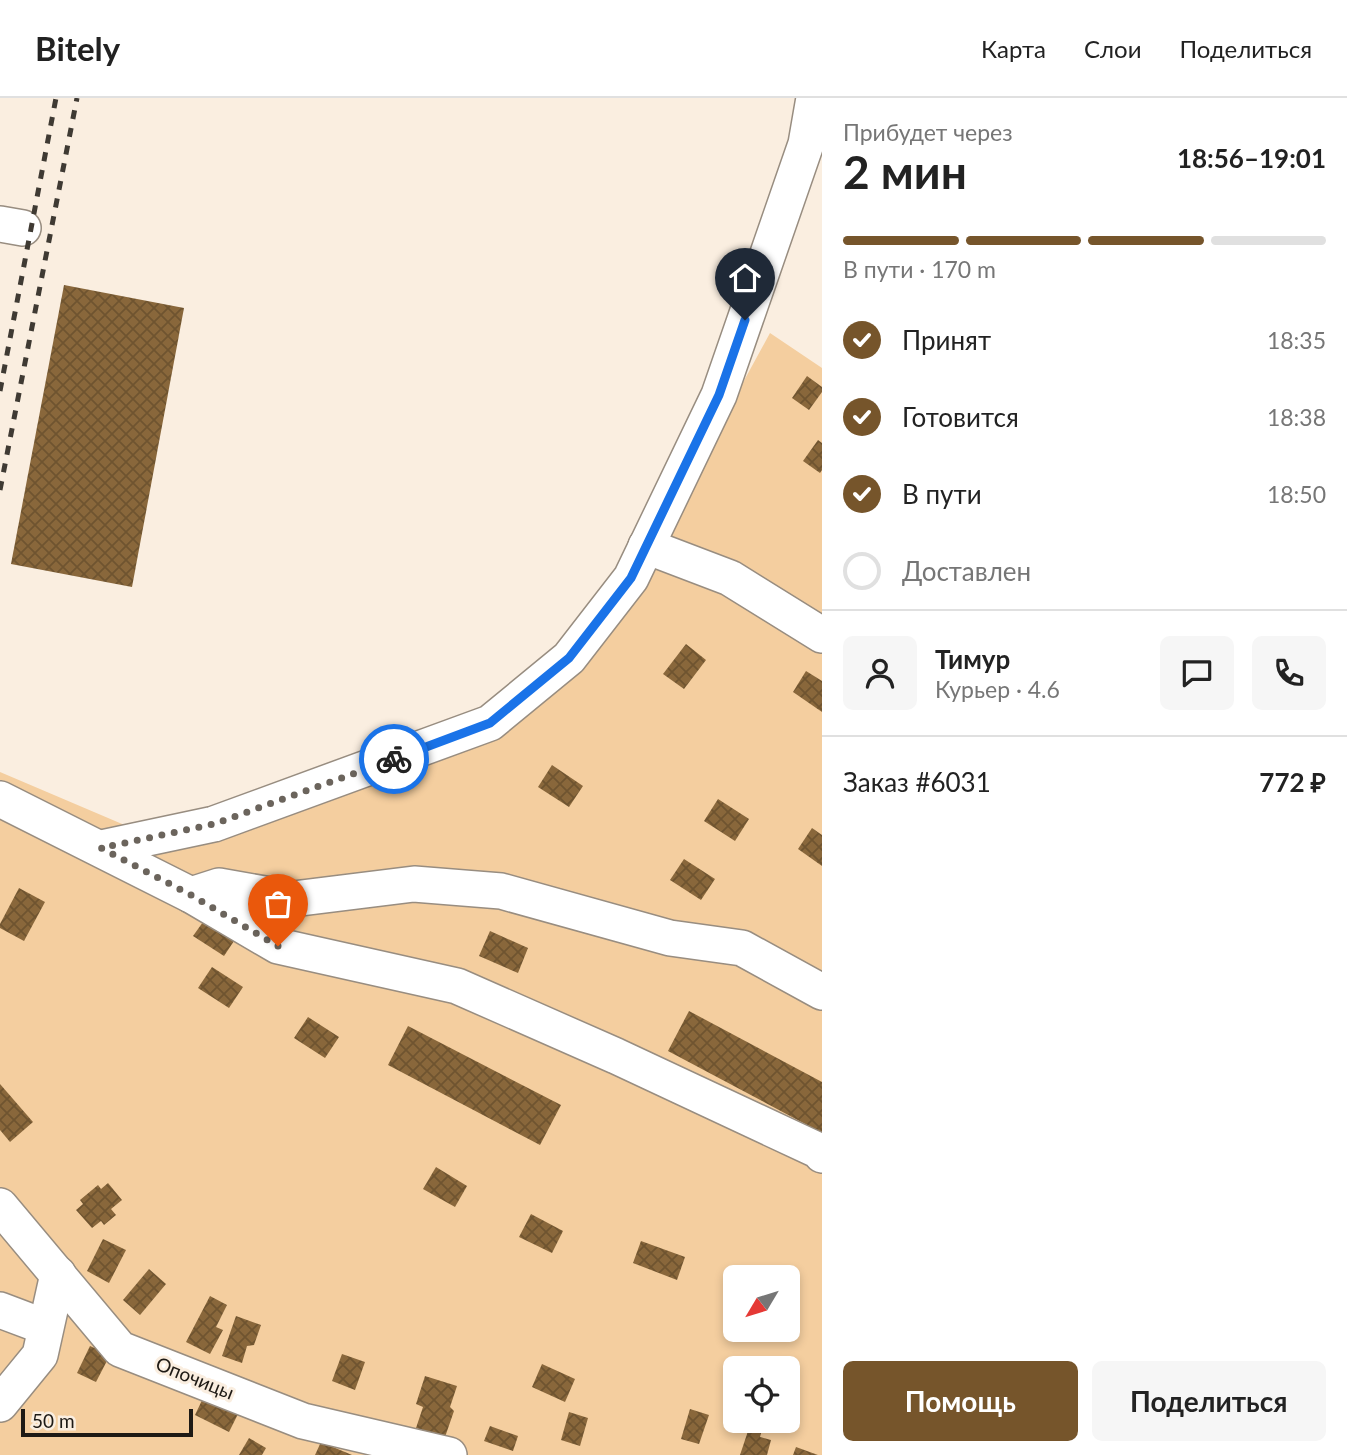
<!DOCTYPE html>
<html lang="ru">
<head>
<meta charset="utf-8">
<style>
	:root { --surface:#fff; --page:#f6f6f6; --text:#222; --muted:#767676; --line:#e0e0e0; --accent:#76552b }
	body { margin:0; font-family:Lato,sans-serif; background:var(--page); color:var(--text); height:100vh; display:flex; flex-direction:column; font-size:26px; white-space:nowrap }
	* { box-sizing:border-box; margin:0 }
	p { font-size:23px; color:var(--muted) }
	.icon { flex:none; width:38px; height:38px; fill:none; stroke:currentColor; stroke-width:2; stroke-linecap:round; stroke-linejoin:round }
	.map { position:relative; flex:1; overflow:hidden }
	.details { display:flex; flex-direction:column; background:var(--surface); width:525px }
	.details>* { flex:none }
	.needle { width:46px; rotate:232deg }
	.fabs { position:absolute; left:723px; top:1167px; display:grid; gap:14px }
	.fabs a { display:grid; place-items:center; width:77px; height:77px; border-radius:10px; background:var(--surface); box-shadow:0 4px 10px #0003; font-size:35px }
	.scale { position:absolute; left:21px; bottom:18px; width:172px; box-sizing:border-box; padding-left:7px; border:4px solid #1e1a15; border-top:0; font-size:19px; line-height:24px; white-space:nowrap; color:#1e1a15; -webkit-text-stroke:5px #faeee0; paint-order:stroke }
	.pin { position:absolute; display:grid; place-items:center; width:60px; height:60px; color:#fff; margin:-72px -30px; border-radius:50% 50% 50% 0; rotate:-45deg; box-shadow:0 0 7px #0007 }
	.pin .icon { rotate:45deg }
	.courier { position:absolute; display:grid; place-items:center; width:70px; height:70px; margin:-35px; border:5px solid #1a73e8; border-radius:50%; background:#fff; color:#222; box-shadow:0 2px 9px #0007 }
	.summary em { font-style:normal; font-weight:700 }
	.summary div { display:flex; flex-direction:column-reverse }
	.summary { display:flex; align-items:center; justify-content:space-between; height:119px; padding:0 21px }
	h1 { font-size:46px; font-weight:700; line-height:52px }
	.bar { display:grid; grid-template-columns:repeat(4,1fr); gap:10px 7px; align-content:center; height:84px; padding:0 21px }
	.bar i { height:9px; border-radius:5px; background:var(--line) }
	.bar .current { background:var(--accent) }
	.bar p { grid-column:span 4 }
	.line { display:flex; align-items:center; gap:18px; padding:0 21px; border-top:2px solid var(--line) }
	.line div { flex:1 }
	.round { display:grid; place-items:center; flex:none; width:74px; height:74px; border-radius:10px; background:var(--page) }
	ol { padding:0 21px; list-style:none }
	li { display:flex; align-items:center; gap:21px; height:77px }
	li p { margin-inline-start:auto }
	li .icon { padding:7px; border-radius:50%; background:var(--accent); color:#fff; stroke-width:4 }
	li:last-child { color:var(--muted) }
	li i { width:38px; height:38px; border:4px solid var(--line); border-radius:50% }
	.action { display:flex; gap:14px; margin-top:auto; padding:14px 21px }
	.action a { flex:1; height:80px; border-radius:10px; background:var(--accent); color:#fff; font-size:28px; font-weight:700; line-height:80px; text-align:center }
	.action a+a { background:var(--page); color:var(--text) }
	header { display:flex; align-items:center; gap:42px; box-sizing:border-box; height:98px; padding:0 35px; background:var(--surface); border-bottom:2px solid var(--line) }
	header strong { font-size:33px }
	nav { display:flex; gap:38px; margin-inline-start:auto; font-size:24px }
	main { display:flex; flex:1; min-height:0 }
	.map>svg:first-child { display:block }
	.grass { fill:#f4ce9f; fill-rule:evenodd }
	.building { fill:url(#building-cross-hatch) }
	.lines { fill:none; stroke-linecap:round; stroke-linejoin:round }
	.minor-casing { stroke:#988d80; stroke-width:38 }
	.minor { stroke:#fff; stroke-width:35 }
	.rail { stroke:#3f3a33; stroke-width:5; stroke-dasharray:9 9; stroke-linecap:butt }
	.done { stroke:#6b645c; stroke-width:7; stroke-dasharray:0 12.6 }
	.route { stroke:#1a73e8; stroke-width:9 }
	.labels { text-anchor:middle; stroke-width:6; stroke-linejoin:round; paint-order:stroke }
	.street-label { font-size:19px; fill:#1e1a15; stroke:#faeee0 }
</style>
</head>
<body>
<header>
<strong>Bitely</strong>
<nav><a>Карта</a><a>Слои</a><a>Поделиться</a></nav>
</header>
<main>
<div class="map">
<svg width="822" height="1357" viewBox="0 0 822 1357">
	<defs>
		<pattern id="building-cross-hatch" width="8" height="8" patternUnits="userSpaceOnUse" patternTransform="scale(1.75)"><rect width="8" height="8" fill="#89673b"/><path d="M0 0l8 8M0 8l8-8" fill="none" stroke="#6f5430"/></pattern>
	</defs>
	<rect width="100%" height="100%" fill="#faeee0"/>
	<path class="grass" d="M 770,235 L 822,270 L 822,1357 L 0,1357 L 0,674 L 148,737 L 496,635 L 615,519 ZM 735,1180 L 788,1180 L 788,1232 L 735,1232 ZM 735,1270 L 788,1270 L 788,1323 L 735,1323 Z"/>
	<g class="building">
		<path d="M 64,187 L 184,210 L 132,489 L 11,466 Z"/>
		<path d="M 807,278 L 822,289 L 822,294 L 809,312 L 792,300 Z"/>
		<path d="M 818,342 L 822,345 L 822,372 L 820,375 L 803,363 Z"/>
		<path d="M 686,546 L 706,562 L 684,591 L 663,576 Z"/>
		<path d="M 806,573 L 822,583 L 822,614 L 793,594 Z"/>
		<path d="M 552,667 L 583,688 L 569,709 L 538,689 Z"/>
		<path d="M 718,701 L 749,721 L 735,743 L 704,723 Z"/>
		<path d="M 812,730 L 822,737 L 822,768 L 798,751 Z"/>
		<path d="M 684,761 L 715,781 L 701,802 L 670,782 Z"/>
		<path d="M 19,790 L 45,804 L 24,843 L 0,830 L 0,826 Z"/>
		<path d="M 208,817 L 238,837 L 224,858 L 193,838 Z"/>
		<path d="M 490,833 L 528,850 L 518,875 L 479,858 Z"/>
		<path d="M 212,869 L 243,889 L 229,910 L 198,890 Z"/>
		<path d="M 689,913 L 822,984 L 822,1035 L 668,953 Z"/>
		<path d="M 308,919 L 339,939 L 325,960 L 294,940 Z"/>
		<path d="M 408,928 L 561,1007 L 540,1047 L 388,967 Z"/>
		<path d="M 0,986 L 33,1024 L 10,1044 L 0,1032 Z"/>
		<path d="M 436,1069 L 467,1088 L 455,1109 L 423,1091 Z"/>
		<path d="M 108,1085 L 122,1102 L 111,1111 L 116,1117 L 104,1127 L 101,1123 L 92,1130 L 76,1112 L 83,1106 L 80,1102 L 98,1087 L 101,1091 Z"/>
		<path d="M 531,1116 L 563,1133 L 552,1155 L 519,1139 Z"/>
		<path d="M 103,1141 L 126,1152 L 109,1185 L 87,1173 Z"/>
		<path d="M 641,1143 L 685,1159 L 677,1182 L 633,1165 Z"/>
		<path d="M 149,1171 L 166,1186 L 140,1217 L 123,1202 Z"/>
		<path d="M 210,1198 L 227,1207 L 216,1229 L 223,1232 L 210,1256 L 186,1244 Z"/>
		<path d="M 236,1218 L 261,1227 L 254,1247 L 247,1248 L 242,1265 L 222,1258 Z"/>
		<path d="M 90,1248 L 110,1257 L 96,1284 L 77,1275 Z"/>
		<path d="M 342,1256 L 365,1264 L 355,1292 L 332,1283 Z"/>
		<path d="M 542,1266 L 575,1281 L 565,1304 L 532,1289 Z"/>
		<path d="M 425,1278 L 457,1288 L 450,1309 L 454,1313 L 445,1339 L 416,1330 L 423,1309 L 416,1306 Z"/>
		<path d="M 204,1298 L 238,1316 L 229,1334 L 195,1317 Z"/>
		<path d="M 690,1311 L 709,1317 L 699,1346 L 681,1341 Z"/>
		<path d="M 569,1314 L 588,1320 L 580,1348 L 561,1342 Z"/>
		<path d="M 734,1323 L 758,1323 L 764,1325 L 760,1339 L 771,1342 L 767,1357 L 740,1357 L 748,1333 L 733,1328 Z"/>
		<path d="M 490,1328 L 518,1338 L 513,1353 L 484,1343 Z"/>
		<path d="M 249,1340 L 266,1350 L 262,1357 L 239,1357 Z"/>
		<path d="M 321,1344 L 352,1357 L 315,1357 Z"/>
		<path d="M 796,1349 L 818,1357 L 793,1357 Z"/>
	</g>
	<g class="lines">
		<defs>
			<g id="minor">
				<path d="M 0,126 L 23,130"/>
				<path d="M 646,448 L 730,480 L 822,537"/>
				<path d="M 0,701 L 191,797 L 278,848 L 457,888 L 616,958 L 819,1053 L 822,1057"/>
				<path d="M 101,750 L 214,726 L 490,625 L 569,560 L 631,480 L 719,297 L 806,46 L 814,0"/>
				<path d="M 191,797 L 219,788 L 293,801 L 414,786 L 501,793 L 670,840 L 742,850 L 822,894"/>
				<path d="M 0,1108 L 120,1251 L 303,1323 L 449,1357"/>
				<path d="M 0,1212 L 45,1229"/>
				<path d="M 0,1306 L 40,1257 L 58,1176"/>
			</g>
		</defs>
		<use href="#minor" class="minor-casing"/>
		<use href="#minor" class="minor"/>
		<g class="rail">
			<path d="M 0,293 L 56,0"/>
			<path d="M 0,392 L 77,0"/>
		</g>
	</g>
	<g class="lines">
		<path class="done" d="M 278,848 L 191,797 L 101,750 L 214,726 L 394,661"/>
		<path class="route" d="M 394,661 L 490,625 L 569,560 L 631,480 L 719,297 L 745,222"/>
	</g>
	<g class="labels">
		<g class="street-label">
			<text transform="translate(195 1280) rotate(22)" y="7">Опочицы</text>
		</g>
	</g>
</svg>
<div class="fabs">
<a><svg class="needle" viewBox="-14 -14 28 28"><path d="M0-13l5 13h-10z" fill="#e53935"/><path d="M0 13l5-13h-10z" fill="#767676"/></svg></a>
<a><svg class="icon" aria-label="locate" viewBox="0 0 24 24"><circle cx="12" cy="12" r="6"/><path d="M12 2v4M12 18v4M2 12h4M18 12h4"/></svg></a>
</div>
<div class="scale">50 m</div>
<div class="pin" style="left:278px;top:848px;background:#ea580c"><svg class="icon" aria-label="bag" viewBox="0 0 24 24"><path d="M5 8h14l-1 12H6zM9 8a3 3 0 0 1 6 0"/></svg></div>
<div class="pin" style="left:745px;top:222px;background:#1f2937"><svg class="icon" aria-label="home" viewBox="0 0 24 24"><path d="M3 11l9-7 9 7M6 9v11h12V9"/></svg></div>
<div class="courier" style="left:394px;top:661px"><svg class="icon" aria-label="bike" viewBox="0 0 24 24"><circle cx="6" cy="16" r="4"/><circle cx="18" cy="16" r="4"/><path d="M6 16l4-8h5l3 8M10 8l3 8H6M13 5h3"/></svg></div>
</div>
<section class="details">
<div class="summary"><div><h1>2 мин</h1><p>Прибудет через</p></div><em>18:56–19:01</em></div>
<div class="bar"><i class="current"></i><i class="current"></i><i class="current"></i><i></i><p>В пути · 170 m</p></div>
<ol>
<li><svg class="icon" aria-label="check" viewBox="0 0 24 24"><path d="M5 12l5 5 9-10"/></svg>Принят<p>18:35</p></li>
<li><svg class="icon" aria-label="check" viewBox="0 0 24 24"><path d="M5 12l5 5 9-10"/></svg>Готовится<p>18:38</p></li>
<li><svg class="icon" aria-label="check" viewBox="0 0 24 24"><path d="M5 12l5 5 9-10"/></svg>В пути<p>18:50</p></li>
<li><i></i>Доставлен</li>
</ol>
<div class="line" style="height:126px"><a class="round"><svg class="icon" aria-label="person" viewBox="0 0 24 24"><circle cx="12" cy="8" r="4"/><path d="M4 21q1-7 8-7t8 7"/></svg></a><div><b>Тимур</b><p>Курьер · 4.6</p></div><a class="round"><svg class="icon" aria-label="chat" viewBox="0 0 24 24"><path d="M4 5h16v11H9l-5 4z"/></svg></a><a class="round"><svg class="icon" aria-label="phone" viewBox="0 0 24 24"><path d="M5 4h4l2 5-3 2q2 4 5 5l2-3 5 2v4C11 20 4 13 5 4z"/></svg></a></div>
<div class="line" style="height:91px"><div>Заказ #6031</div><b>772 ₽</b></div>
<div class="action"><a>Помощь</a><a>Поделиться</a></div>
</section>
</main>
</body>
</html>
